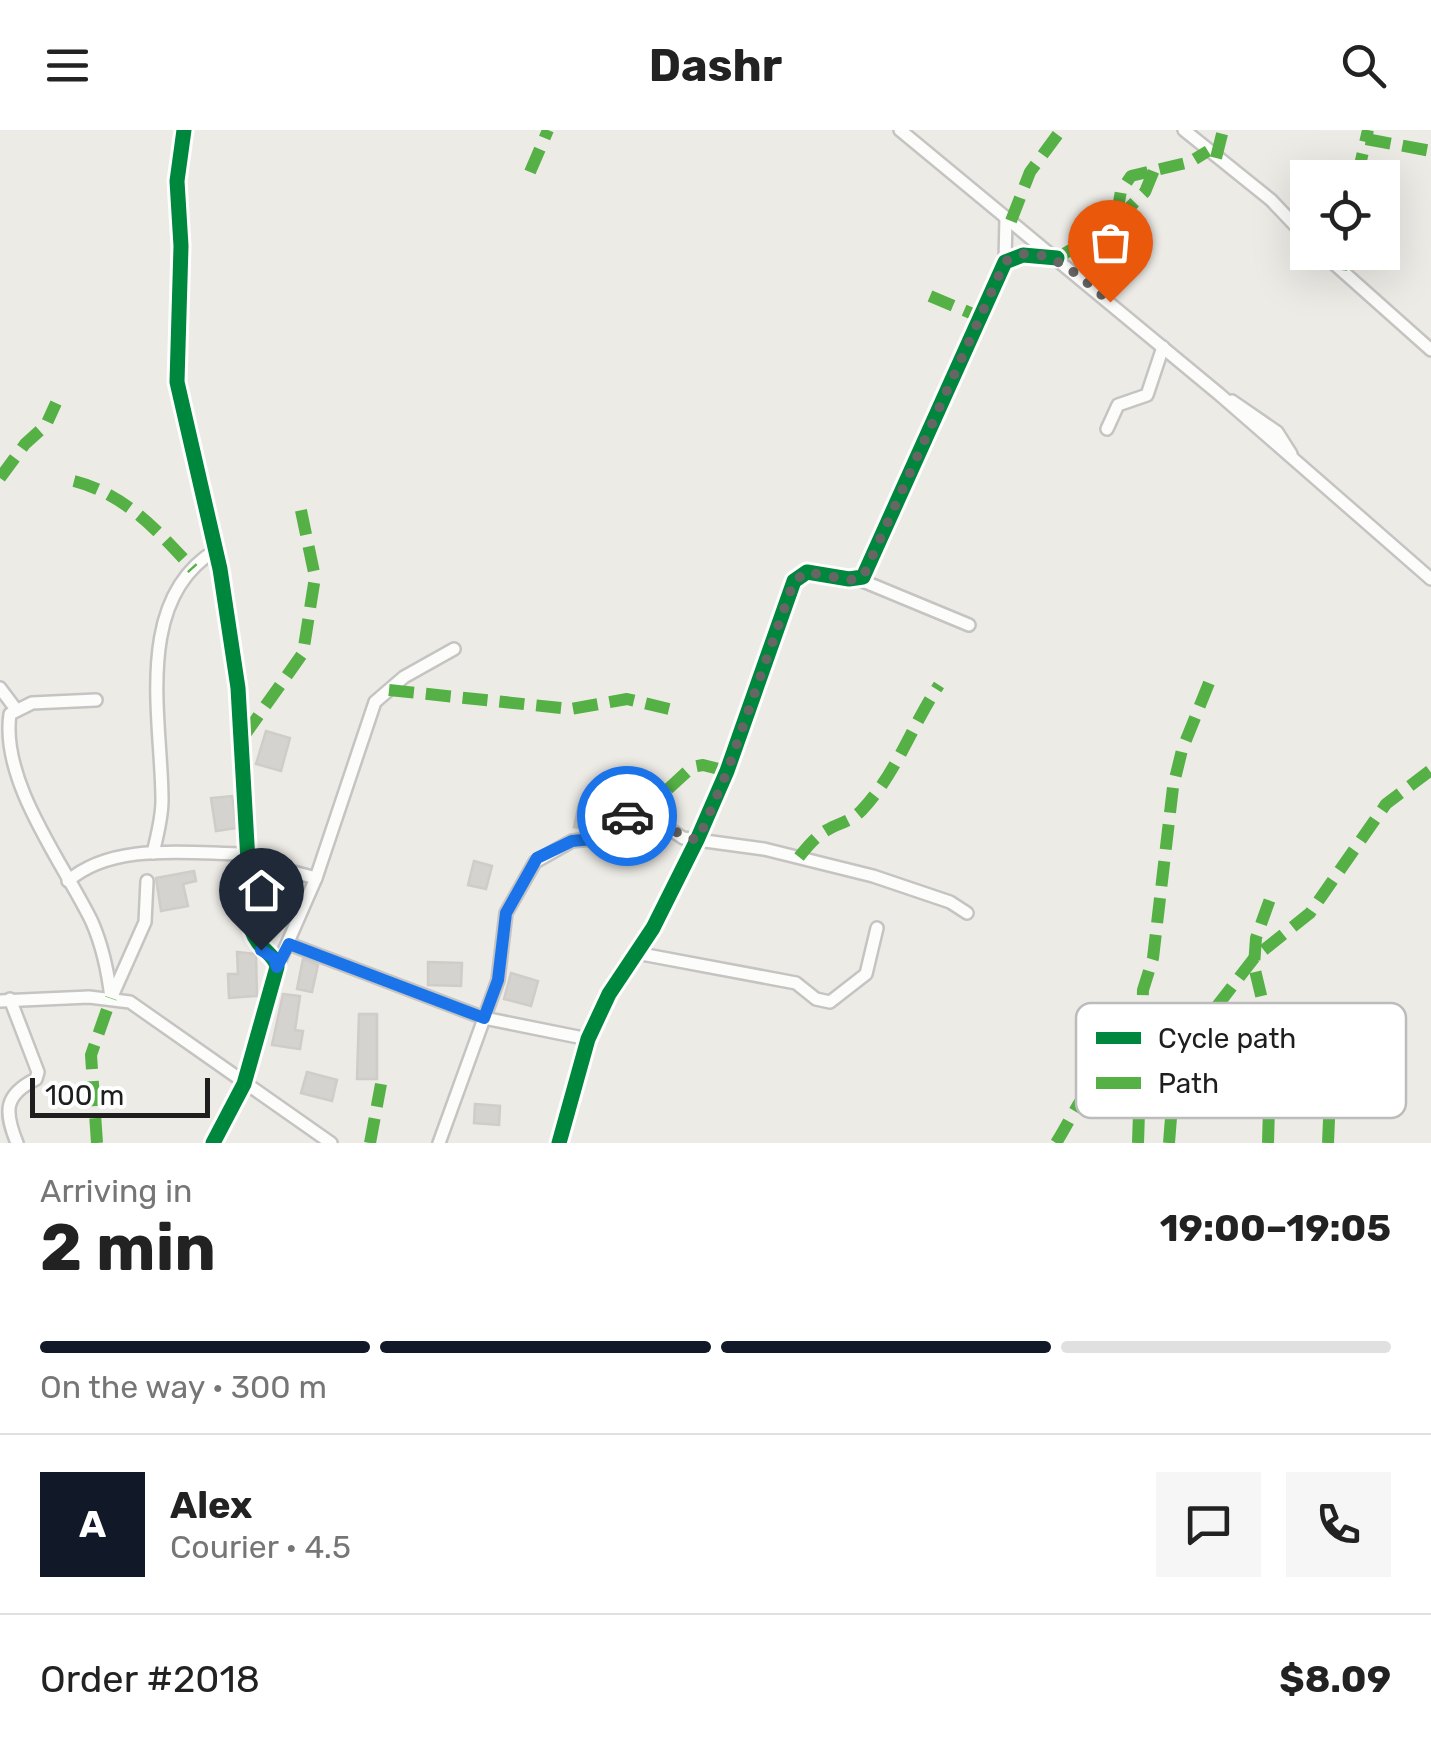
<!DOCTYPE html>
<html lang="en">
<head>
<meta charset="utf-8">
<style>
	:root { --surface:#fff; --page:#f6f6f6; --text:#222; --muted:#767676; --line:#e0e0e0; --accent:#111827 }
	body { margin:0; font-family:Rubik,sans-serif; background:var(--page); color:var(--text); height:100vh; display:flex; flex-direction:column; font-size:38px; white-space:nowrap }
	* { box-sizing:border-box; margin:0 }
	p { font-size:32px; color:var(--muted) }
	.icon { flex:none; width:55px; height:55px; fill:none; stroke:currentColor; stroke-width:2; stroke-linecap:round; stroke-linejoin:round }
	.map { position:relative; height:1013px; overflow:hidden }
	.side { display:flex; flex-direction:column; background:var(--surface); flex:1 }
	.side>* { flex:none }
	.controls { position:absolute; left:1290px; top:30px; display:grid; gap:20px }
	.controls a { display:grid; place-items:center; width:110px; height:110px; border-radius:0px; background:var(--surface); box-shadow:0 10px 40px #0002; font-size:50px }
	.scale { position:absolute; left:30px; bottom:25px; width:180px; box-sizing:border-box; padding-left:10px; border:5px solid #1e1e1e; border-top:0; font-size:28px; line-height:35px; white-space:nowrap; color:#1e1e1e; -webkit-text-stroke:8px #fff; paint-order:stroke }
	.pin { position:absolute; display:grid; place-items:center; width:85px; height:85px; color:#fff; margin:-102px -42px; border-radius:50% 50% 50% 0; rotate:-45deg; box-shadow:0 0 10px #0007 }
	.pin .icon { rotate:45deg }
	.courier { position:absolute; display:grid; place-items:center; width:100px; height:100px; margin:-50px; border:8px solid #1a73e8; border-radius:50%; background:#fff; color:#222; box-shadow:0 2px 12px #0007 }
	.headline em { font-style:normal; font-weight:700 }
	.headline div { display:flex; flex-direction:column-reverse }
	.headline { display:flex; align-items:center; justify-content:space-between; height:170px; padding:0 40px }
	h1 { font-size:65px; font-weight:700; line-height:75px }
	.bar { display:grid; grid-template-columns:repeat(4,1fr); gap:15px 10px; align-content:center; height:120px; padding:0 40px }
	.bar i { height:12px; border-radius:8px; background:var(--line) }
	.bar .current { background:var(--accent) }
	.bar p { grid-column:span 4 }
	.line { display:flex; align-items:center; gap:25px; padding:0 40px; border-top:2px solid var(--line) }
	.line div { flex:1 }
	.round { display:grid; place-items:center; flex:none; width:105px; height:105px; border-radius:0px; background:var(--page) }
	header { display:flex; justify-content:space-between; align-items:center; height:130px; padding:0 40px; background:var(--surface); font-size:45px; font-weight:700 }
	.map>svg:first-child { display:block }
	.building { fill:#d5d3cf; stroke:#d0ccc7; stroke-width:2.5 }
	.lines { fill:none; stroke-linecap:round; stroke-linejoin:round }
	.street-casing { stroke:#c5c4c2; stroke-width:16 }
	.street { stroke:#fcfcfb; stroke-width:11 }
	.quiet { stroke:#55b145; stroke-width:12; stroke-dasharray:25 12; stroke-linecap:butt }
	.cycleway-casing { stroke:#fff; stroke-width:21 }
	.cycleway { stroke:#00873e; stroke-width:15 }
	.done { stroke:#666664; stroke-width:10; stroke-dasharray:0 18 }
	.route { stroke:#1a73e8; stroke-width:12 }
	.key { fill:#fff; stroke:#bcbcbc; stroke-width:2.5 }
	.key-label { font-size:28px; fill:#1e1e1e }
</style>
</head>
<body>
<header><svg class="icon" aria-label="menu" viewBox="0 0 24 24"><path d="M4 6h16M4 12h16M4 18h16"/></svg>Dashr<svg class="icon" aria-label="search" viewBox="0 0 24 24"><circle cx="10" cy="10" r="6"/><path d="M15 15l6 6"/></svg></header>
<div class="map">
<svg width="1431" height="1013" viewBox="0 0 1431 1013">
	<rect width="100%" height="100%" fill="#edebe6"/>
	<g class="building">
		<path d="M 266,601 L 290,608 L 281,641 L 256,634 Z"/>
		<path d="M 232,666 L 237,698 L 216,701 L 211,668 Z"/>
		<path d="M 579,674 L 611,683 L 609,690 L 598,699 L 574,697 Z"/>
		<path d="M 474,731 L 492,736 L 486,759 L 468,755 Z"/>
		<path d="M 194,741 L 196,751 L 183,754 L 188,776 L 161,781 L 156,748 Z"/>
		<path d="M 237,822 L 256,824 L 257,866 L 229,868 L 228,844 L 238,844 Z"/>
		<path d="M 303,829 L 318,835 L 312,862 L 297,859 Z"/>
		<path d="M 428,832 L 462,833 L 461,856 L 428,855 Z"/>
		<path d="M 511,843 L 538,851 L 531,876 L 504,869 Z"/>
		<path d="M 283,864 L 300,866 L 295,900 L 303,901 L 300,919 L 272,915 Z"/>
		<path d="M 359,884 L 377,884 L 377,949 L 357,949 Z"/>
		<path d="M 307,942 L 337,950 L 332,971 L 301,963 Z"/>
		<path d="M 475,974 L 500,976 L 499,995 L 474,993 Z"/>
	</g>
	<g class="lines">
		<defs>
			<g id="street">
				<path d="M 184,0 L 177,51 L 181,116 L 177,252 L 220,439 L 238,558 L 252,801 C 258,819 275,824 277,837 L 244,954 L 213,1013"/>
				<path d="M 900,0 L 1219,264 L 1431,449"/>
				<path d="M 1184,0 L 1271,70 L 1308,109"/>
				<path d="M 1321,122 L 1431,220"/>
				<path d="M 1005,132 L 1006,87"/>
				<path d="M 1232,271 L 1277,302 L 1291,324"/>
				<path d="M 1107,299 L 1118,275 L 1147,265 L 1163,217"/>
				<path d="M 858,449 L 969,495"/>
				<path d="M 0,558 L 15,578"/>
				<path d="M 96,570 L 32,573 L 10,584 C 0,652 64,734 92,792 C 102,815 108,842 111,868"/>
				<path d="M 153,723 C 157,706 162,689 162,670 C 162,592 132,470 216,420"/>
				<path d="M 248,730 L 316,748"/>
				<path d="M 68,751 C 114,711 191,724 247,724"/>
				<path d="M 289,814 L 484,888 L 588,909"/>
				<path d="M 636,823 L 796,853 L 816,869 L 830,872 L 866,844 L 877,798"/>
				<path d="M 277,837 L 316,748 L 375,572 L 404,547 L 454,519"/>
				<path d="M 113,864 L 145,792 L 147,751"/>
				<path d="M 10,869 L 38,942 L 36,949 C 4,965 4,981 17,1013"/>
				<path d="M 0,871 L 89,867 L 130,872 L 331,1013"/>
				<path d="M 439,1013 L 498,850 L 506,783 L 535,732 L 572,711 L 602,708 L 629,685 L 652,687 L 683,708 L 764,719 L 873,746 L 950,772 L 967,783"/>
				<path d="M 559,1013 L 588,909 L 609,864 L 653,798 L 697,710 L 727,641 L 794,451 L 807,442 L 849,449 L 863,447 L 1005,132 L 1023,125 L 1057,128"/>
			</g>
		</defs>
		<use href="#street" class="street-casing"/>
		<use href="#street" class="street"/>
		<g class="quiet">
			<path d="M 1366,9 L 1431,21"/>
			<path d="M 1216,28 L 1223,0"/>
			<path d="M 530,42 L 548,0"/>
			<path d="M 1357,48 L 1368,0"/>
			<path d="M 1117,90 L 1145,62 L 1154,40"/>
			<path d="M 1011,91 L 1030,42 L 1061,0"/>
			<path d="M 1057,128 L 1115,94 L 1121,61 L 1131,46 L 1190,32 L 1208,21"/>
			<path d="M 1341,140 L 1343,122"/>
			<path d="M 930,166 L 980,187"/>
			<path d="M 0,348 L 25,314 L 46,295 L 56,273"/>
			<path d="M 74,351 C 125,364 158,401 193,439"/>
			<path d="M 389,560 L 571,579 L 627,569 L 669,579"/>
			<path d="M 244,606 L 303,523 L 315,447 L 299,371"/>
			<path d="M 641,684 L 692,637 L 703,635 L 727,641"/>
			<path d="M 799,727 C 807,717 815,707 827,700 C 839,693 850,692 861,681 C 897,643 911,597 939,555"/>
			<path d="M 97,1013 L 91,925 L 111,868"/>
			<path d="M 370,1013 L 381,954"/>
			<path d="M 1056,1013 C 1078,979 1090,935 1138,937"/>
			<path d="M 1138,1013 L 1143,860 L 1153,828 L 1173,657 L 1182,620 L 1209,553"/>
			<path d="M 1169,1013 L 1174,950 L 1217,876 L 1255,827 L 1310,783 L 1386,674 L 1431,640"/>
			<path d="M 1268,1013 L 1271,907 L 1254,836 L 1256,808 L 1270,769"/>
			<path d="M 1328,1013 L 1330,966 L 1363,928"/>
		</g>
		<defs>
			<g id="cycleway">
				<path d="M 184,0 L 177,51 L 181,116 L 177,252 L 220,439 L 238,558 L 252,801 C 258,819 275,824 277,837 L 244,954 L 213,1013"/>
				<path d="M 559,1013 L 588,909 L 609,864 L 653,798 L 697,710 L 727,641 L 794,451 L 807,442 L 849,449 L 863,447 L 1005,132 L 1023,125 L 1057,128"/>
			</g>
		</defs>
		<use href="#cycleway" class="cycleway-casing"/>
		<use href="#cycleway" class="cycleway"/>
	</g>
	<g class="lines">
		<path class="done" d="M 627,686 C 655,679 671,706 698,710 L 727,642 L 794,451 L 807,442 L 850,450 L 863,447 L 1005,132 C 1041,105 1084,151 1110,172"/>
		<path class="route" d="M 261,820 L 274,828 L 277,837 L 289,814 L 484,888 L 498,850 L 506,783 L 537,728 L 572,711 L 602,708 L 627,686"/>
	</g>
	<rect x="1076" y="873" width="330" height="115" rx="15" class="key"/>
	<rect x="1096" y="902" width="45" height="12" fill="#00873e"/>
	<rect x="1096" y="947" width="45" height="12" fill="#55b145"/>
	<g class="key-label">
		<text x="1158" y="918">Cycle path</text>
		<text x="1158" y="963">Path</text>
	</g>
</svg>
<div class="controls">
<a><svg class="icon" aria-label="locate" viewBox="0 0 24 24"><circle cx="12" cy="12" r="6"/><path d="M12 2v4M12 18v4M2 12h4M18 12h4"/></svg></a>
</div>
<div class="scale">100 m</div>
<div class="pin" style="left:1110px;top:172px;background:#ea580c"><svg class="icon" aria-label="bag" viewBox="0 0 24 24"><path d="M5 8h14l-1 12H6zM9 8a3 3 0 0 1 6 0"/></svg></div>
<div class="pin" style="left:261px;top:820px;background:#1f2937"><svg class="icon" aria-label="home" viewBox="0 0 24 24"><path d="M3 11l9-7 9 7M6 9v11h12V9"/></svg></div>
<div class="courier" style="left:627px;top:686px"><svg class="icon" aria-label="car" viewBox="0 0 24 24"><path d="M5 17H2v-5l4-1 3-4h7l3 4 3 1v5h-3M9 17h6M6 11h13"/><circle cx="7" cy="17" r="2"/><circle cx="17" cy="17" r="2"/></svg></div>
</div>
<section class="side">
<div class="headline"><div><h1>2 min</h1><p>Arriving in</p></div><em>19:00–19:05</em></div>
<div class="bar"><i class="current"></i><i class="current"></i><i class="current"></i><i></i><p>On the way · 300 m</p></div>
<div class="line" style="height:180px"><b class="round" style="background:var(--accent);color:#fff">A</b><div><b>Alex</b><p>Courier · 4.5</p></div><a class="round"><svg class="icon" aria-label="chat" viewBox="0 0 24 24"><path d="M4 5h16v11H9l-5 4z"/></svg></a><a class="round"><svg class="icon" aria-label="phone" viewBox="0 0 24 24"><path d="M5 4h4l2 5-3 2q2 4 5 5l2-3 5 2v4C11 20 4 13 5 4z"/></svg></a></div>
<div class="line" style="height:130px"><div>Order #2018</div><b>$8.09</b></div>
</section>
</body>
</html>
